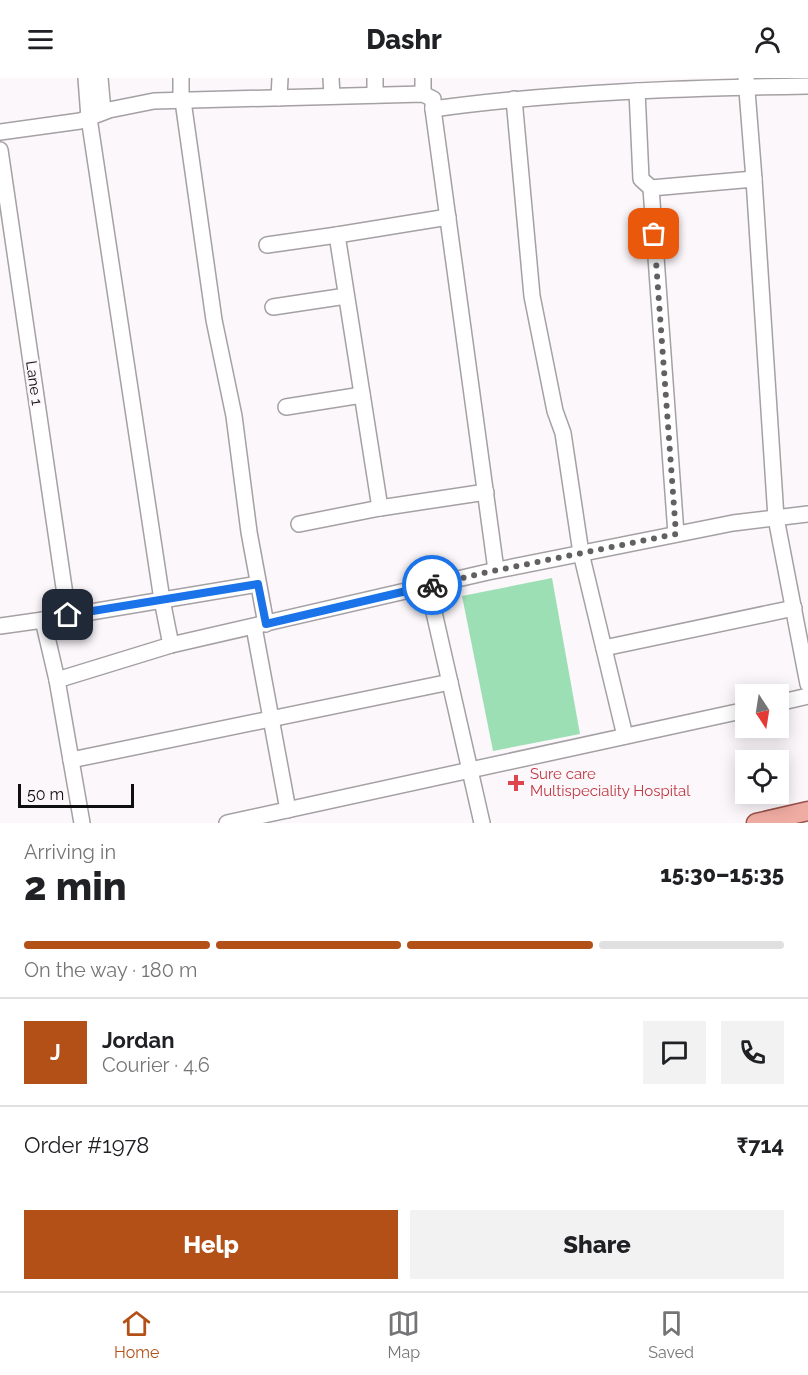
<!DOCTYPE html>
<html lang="en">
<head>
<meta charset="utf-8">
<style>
	:root { --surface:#fff; --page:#f2f2f2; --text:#202124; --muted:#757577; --line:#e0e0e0; --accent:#b35017 }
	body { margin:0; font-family:Raleway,sans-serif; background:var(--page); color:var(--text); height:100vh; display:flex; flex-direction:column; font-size:22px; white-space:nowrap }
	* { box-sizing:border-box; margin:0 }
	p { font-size:20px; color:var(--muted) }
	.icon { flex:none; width:33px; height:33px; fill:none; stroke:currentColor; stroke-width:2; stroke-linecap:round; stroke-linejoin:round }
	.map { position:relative; height:745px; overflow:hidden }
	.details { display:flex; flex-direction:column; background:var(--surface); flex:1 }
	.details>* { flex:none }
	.needle { width:39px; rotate:168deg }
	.tools { position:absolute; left:735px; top:606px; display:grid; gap:12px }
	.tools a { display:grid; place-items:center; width:54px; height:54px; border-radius:0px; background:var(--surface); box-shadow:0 3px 15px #0003; font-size:30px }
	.scale { position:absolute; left:18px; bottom:15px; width:116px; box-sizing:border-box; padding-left:6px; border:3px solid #100f10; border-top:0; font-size:16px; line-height:21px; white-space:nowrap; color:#100f10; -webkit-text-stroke:4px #fcf7fb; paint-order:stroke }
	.pin { position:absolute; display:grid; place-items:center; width:51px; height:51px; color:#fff; margin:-26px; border-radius:12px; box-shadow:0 3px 9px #0006 }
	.courier { position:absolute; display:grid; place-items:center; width:60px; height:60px; margin:-30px; border:4px solid #1a73e8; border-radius:50%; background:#fff; color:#222; box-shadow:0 2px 8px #0007 }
	.head em { font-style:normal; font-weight:800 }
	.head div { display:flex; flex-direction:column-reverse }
	.head { display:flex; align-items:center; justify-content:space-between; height:102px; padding:0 24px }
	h1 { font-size:39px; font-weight:800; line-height:45px }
	.bar { display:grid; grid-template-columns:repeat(4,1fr); gap:9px 6px; align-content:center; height:72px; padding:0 24px }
	.bar i { height:8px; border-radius:4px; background:var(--line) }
	.bar .on { background:var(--accent) }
	.bar p { grid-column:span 4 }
	.line { display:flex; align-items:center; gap:15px; padding:0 24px; border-top:2px solid var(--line) }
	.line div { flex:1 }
	.round { display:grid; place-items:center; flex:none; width:63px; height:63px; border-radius:0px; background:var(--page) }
	.action { display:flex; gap:12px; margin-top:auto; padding:12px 24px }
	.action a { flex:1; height:69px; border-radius:0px; background:var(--accent); color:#fff; font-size:24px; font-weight:800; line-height:69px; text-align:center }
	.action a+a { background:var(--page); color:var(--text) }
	header { display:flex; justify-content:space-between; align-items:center; height:78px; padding:0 24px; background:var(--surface); font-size:27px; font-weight:800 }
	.menu { display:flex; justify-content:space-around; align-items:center; height:84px; border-top:2px solid var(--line); background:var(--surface); font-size:16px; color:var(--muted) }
	.menu a { display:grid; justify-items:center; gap:3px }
	.menu .on { color:var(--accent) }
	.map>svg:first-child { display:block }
	.green { fill:#9ddfb4 }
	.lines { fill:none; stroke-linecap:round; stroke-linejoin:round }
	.minor-casing { stroke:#a5a0a4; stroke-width:18 }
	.major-casing { stroke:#9a5147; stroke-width:21 }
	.minor { stroke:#fff; stroke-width:15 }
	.major { stroke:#efaca3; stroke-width:18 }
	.done { stroke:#636062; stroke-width:6; stroke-dasharray:0 10.8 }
	.route { stroke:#1a73e8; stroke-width:8 }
	.health-dot { fill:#e0444e; stroke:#fcf7fb; stroke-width:2 }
	.labels { text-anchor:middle; stroke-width:5; stroke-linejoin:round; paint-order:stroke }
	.street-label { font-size:15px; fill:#100f10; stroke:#fcf7fb }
	.health-label { font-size:15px; fill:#be3a42; stroke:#fcf7fb; text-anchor:start }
</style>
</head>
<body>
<header><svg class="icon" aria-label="menu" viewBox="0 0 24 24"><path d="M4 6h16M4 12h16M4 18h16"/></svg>Dashr<svg class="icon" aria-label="person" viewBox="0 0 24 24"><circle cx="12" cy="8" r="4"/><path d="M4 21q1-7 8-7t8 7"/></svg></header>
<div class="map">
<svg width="808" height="745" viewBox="0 0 808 745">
	<rect width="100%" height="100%" fill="#fcf7fb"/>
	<path class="green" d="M 552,500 L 580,656 L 493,673 L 462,518 Z"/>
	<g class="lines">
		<defs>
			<g id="minor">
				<path d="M 86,0 L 89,40 L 162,522 L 171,567"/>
				<path d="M 100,0 L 103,34"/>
				<path d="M 331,0 L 332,18"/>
				<path d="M 375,0 L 375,17"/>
				<path d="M 423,0 L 423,16"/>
				<path d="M 746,0 L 754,101"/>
				<path d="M 637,13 L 641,101 L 651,110"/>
				<path d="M 279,20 L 280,0"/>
				<path d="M 514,21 L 532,218 L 555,333 L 563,355 L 581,475 L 625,658"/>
				<path d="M 181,22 L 181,0"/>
				<path d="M 183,23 L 214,242 L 234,338 L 249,454 L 266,546"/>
				<path d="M 433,31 L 496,492"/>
				<path d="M 0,54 L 80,43 L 109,32 L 154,23 L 423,16 L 433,21 L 433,31 C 557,14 683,10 808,8"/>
				<path d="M 0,72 L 68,537"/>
				<path d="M 448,139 L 337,157 L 380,430 L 486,414"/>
				<path d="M 267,167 L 337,157"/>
				<path d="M 273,229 L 346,218"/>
				<path d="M 286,329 L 362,317"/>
				<path d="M 299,446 L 380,430"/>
				<path d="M 676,456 L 651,110 L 754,101 L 776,440 L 808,606"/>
				<path d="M 428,508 L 482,745"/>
				<path d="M 43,542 L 258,506"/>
				<path d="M 0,548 L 43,542 L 57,602 L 171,567 L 488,494 L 733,445 L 808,436"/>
				<path d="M 254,549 L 288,732"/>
				<path d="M 604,570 L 794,530"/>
				<path d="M 57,602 L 82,745"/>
				<path d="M 778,625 L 808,618"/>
				<path d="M 71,682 L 450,604"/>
				<path d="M 227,745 L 746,632"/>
			</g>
			<path id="major" d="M 756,745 L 808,733"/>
		</defs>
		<use href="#minor" class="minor-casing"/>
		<use href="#major" class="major-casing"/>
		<use href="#minor" class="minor"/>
		<use href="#major" class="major"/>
	</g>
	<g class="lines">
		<path class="done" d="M 432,507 L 488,494 L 676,456 L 654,156"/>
		<path class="route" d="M 68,537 L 258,506 L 266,546 L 432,507"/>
	</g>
	<path class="health-dot" d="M513 696h6v6h6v6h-6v6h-6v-6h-6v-6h6z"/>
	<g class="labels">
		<g class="street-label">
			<text transform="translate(34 305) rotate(82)" y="5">Lane 1</text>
		</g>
		<g class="health-label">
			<text x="530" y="701">Sure care<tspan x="530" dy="17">Multispeciality Hospital</tspan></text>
		</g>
	</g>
</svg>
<div class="tools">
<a><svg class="needle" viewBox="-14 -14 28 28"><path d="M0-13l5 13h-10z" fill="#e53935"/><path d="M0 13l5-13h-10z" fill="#757577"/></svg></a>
<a><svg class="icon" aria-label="locate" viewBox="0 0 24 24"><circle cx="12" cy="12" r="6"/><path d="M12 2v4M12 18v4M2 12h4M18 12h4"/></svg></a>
</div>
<div class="scale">50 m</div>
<div class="pin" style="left:654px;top:156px;background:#ea580c"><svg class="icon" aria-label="bag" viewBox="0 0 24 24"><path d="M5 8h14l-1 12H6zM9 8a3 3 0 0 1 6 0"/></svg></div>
<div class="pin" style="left:68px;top:537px;background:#1f2937"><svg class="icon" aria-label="home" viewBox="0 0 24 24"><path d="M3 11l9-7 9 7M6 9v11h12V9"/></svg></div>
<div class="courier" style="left:432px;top:507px"><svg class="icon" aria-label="bike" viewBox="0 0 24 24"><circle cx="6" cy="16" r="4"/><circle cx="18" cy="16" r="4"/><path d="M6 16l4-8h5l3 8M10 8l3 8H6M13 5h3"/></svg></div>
</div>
<section class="details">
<div class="head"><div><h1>2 min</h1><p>Arriving in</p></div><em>15:30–15:35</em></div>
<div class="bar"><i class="on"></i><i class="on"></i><i class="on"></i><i></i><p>On the way · 180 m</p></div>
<div class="line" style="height:108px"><b class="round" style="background:var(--accent);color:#fff">J</b><div><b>Jordan</b><p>Courier · 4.6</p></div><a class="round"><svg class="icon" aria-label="chat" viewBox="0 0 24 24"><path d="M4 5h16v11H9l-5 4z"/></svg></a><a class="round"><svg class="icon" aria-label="phone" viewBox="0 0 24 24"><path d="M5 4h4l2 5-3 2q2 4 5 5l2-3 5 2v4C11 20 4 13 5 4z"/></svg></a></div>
<div class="line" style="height:78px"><div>Order #1978</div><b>₹714</b></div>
<div class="action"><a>Help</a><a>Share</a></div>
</section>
<nav class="menu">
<a class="on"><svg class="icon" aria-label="home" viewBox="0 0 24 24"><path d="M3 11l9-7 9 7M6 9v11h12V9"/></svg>Home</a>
<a><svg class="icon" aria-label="map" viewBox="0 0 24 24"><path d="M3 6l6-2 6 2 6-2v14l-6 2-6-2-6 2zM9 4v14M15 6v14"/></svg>Map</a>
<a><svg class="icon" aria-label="saved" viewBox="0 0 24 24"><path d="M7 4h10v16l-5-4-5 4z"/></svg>Saved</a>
</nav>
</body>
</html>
